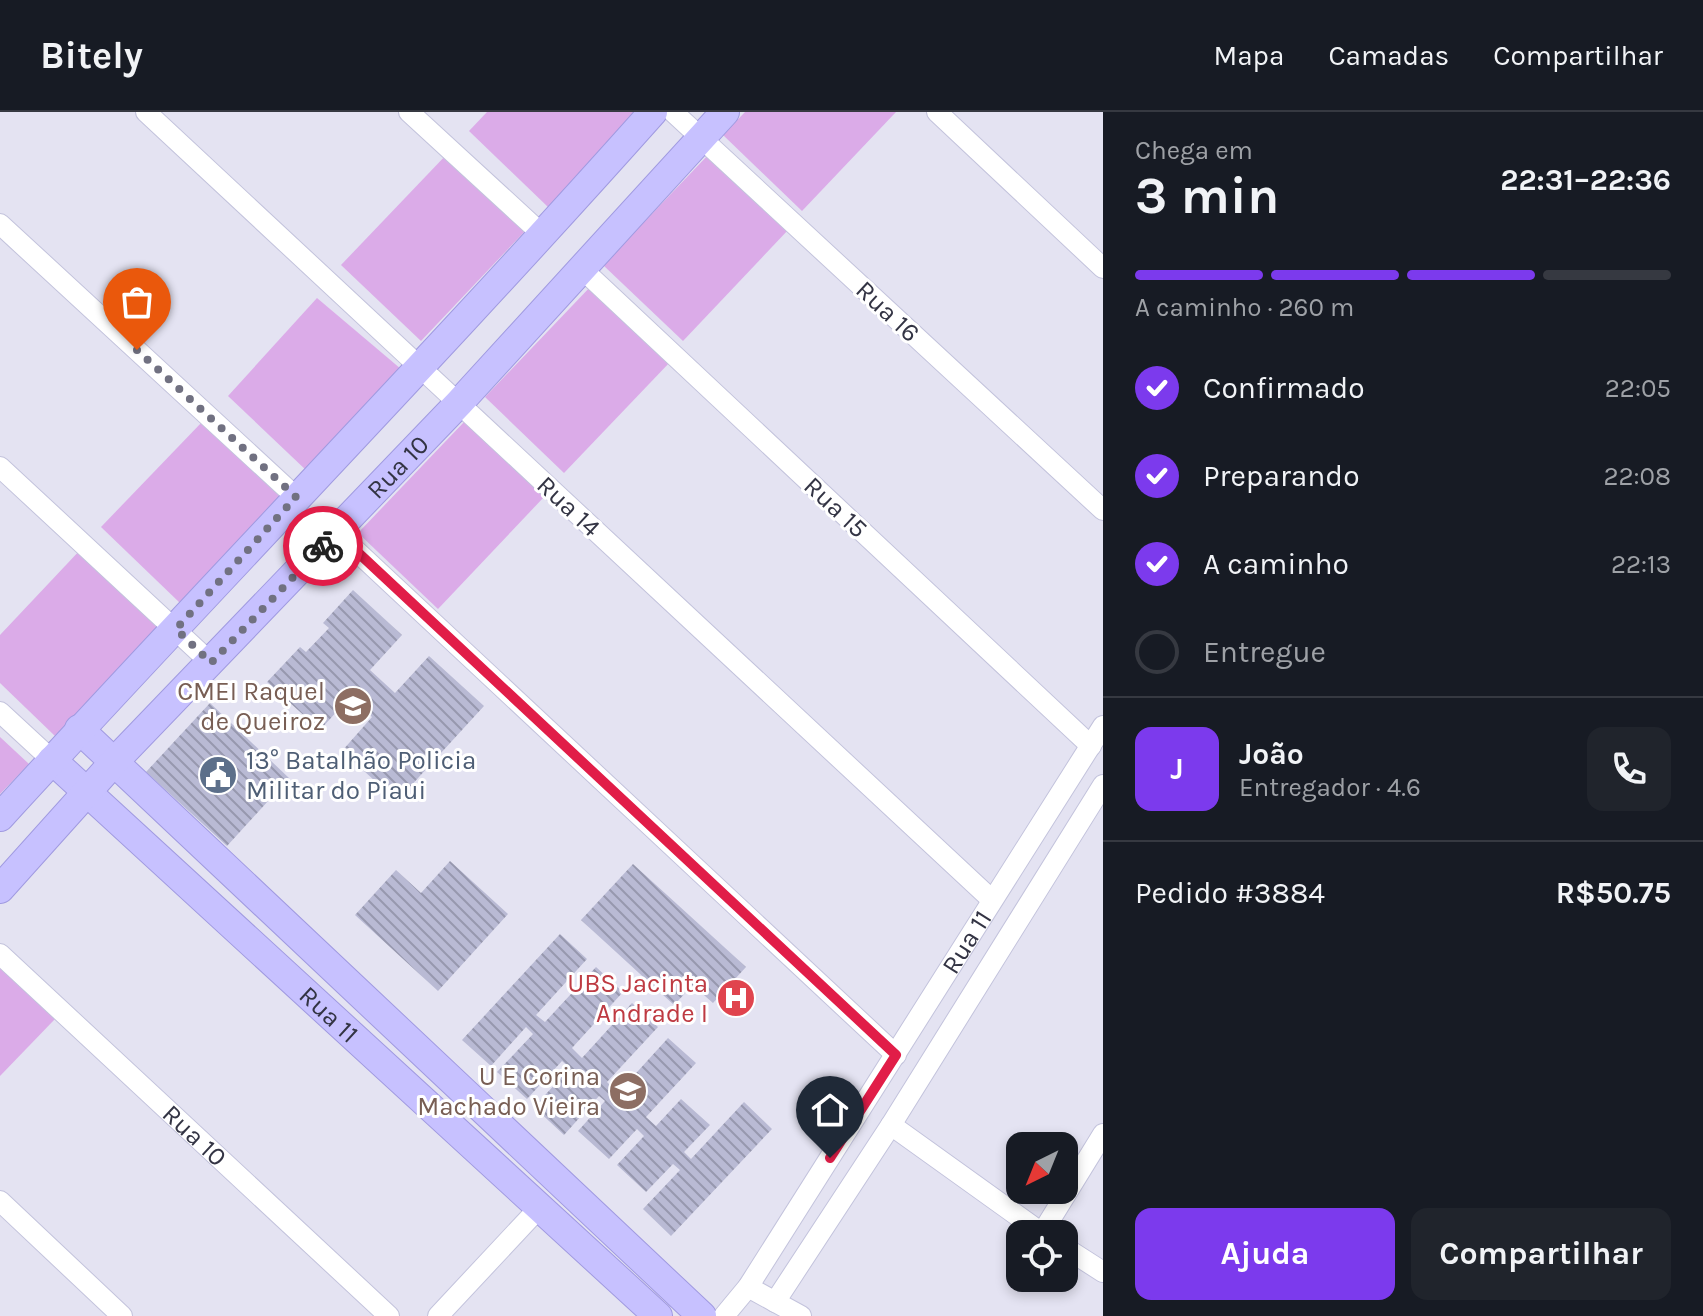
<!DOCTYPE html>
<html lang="pt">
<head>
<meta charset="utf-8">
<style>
	:root { --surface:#171b24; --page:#20242c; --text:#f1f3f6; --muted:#9ea1a6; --line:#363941; --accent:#7c3aed }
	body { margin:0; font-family:Karla,sans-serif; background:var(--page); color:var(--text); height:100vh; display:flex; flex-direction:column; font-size:30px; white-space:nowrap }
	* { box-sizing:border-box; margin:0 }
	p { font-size:26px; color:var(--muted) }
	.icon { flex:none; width:44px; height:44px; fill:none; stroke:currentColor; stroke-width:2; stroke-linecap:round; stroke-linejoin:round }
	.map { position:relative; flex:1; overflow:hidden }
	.panel { display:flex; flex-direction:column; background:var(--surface); width:600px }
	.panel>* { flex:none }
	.needle { width:52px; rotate:223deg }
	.tools { position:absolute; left:1006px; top:1020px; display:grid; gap:16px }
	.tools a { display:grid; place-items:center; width:72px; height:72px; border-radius:16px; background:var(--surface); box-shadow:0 4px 12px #0003; font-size:40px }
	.pin { position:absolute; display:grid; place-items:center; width:68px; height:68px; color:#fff; margin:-82px -34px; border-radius:50% 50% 50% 0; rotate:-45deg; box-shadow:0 0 8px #0007 }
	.pin .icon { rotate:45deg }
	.courier { position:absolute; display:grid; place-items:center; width:80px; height:80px; margin:-40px; border:6px solid #e11d48; border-radius:50%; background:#fff; color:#222; box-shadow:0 2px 10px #0007 }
	.summary em { font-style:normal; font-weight:700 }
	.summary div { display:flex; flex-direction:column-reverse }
	.summary { display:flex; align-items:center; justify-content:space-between; height:136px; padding:0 32px }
	h1 { font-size:52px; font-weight:700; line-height:60px }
	.bar { display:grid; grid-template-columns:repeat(4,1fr); gap:12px 8px; align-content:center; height:96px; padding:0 32px }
	.bar i { height:10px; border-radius:6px; background:var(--line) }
	.bar .current { background:var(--accent) }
	.bar p { grid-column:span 4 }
	.line { display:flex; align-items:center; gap:20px; padding:0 32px; border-top:2px solid var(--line) }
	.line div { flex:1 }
	.round { display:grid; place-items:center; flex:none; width:84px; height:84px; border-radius:16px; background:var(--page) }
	ol { padding:0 32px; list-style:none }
	li { display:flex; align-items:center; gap:24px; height:88px }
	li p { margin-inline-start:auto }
	li .icon { padding:8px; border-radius:50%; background:var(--accent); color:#fff; stroke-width:4 }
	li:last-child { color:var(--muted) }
	li i { width:44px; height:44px; border:4px solid var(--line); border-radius:50% }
	.button { display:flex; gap:16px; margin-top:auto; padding:16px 32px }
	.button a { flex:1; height:92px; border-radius:16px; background:var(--accent); color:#fff; font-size:32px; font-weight:700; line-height:92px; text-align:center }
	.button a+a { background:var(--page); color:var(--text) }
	header { display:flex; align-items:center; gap:48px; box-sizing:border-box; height:112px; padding:0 40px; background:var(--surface); border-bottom:2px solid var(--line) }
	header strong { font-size:38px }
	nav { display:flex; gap:44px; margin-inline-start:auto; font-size:28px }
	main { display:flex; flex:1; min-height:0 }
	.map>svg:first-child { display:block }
	.grass { fill:#dbabe8 }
	.building { fill:url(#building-back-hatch) }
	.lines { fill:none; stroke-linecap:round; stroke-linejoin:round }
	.street-casing { stroke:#c3c3dc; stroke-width:22 }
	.secondary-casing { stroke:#a09ae0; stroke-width:30 }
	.street { stroke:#fff; stroke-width:20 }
	.secondary { stroke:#c7c1ff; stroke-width:28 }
	.done { stroke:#717181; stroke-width:8; stroke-dasharray:0 14.4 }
	.route { stroke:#e11d48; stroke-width:10 }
	.labels { text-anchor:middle; stroke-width:6; stroke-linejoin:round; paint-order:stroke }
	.street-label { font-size:26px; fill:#333444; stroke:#fff }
	.education-label { font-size:26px; fill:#785e54; stroke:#fff; text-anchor:end }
	.service-label { font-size:26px; fill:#4e5e75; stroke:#fff; text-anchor:start }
	.health-label { font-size:26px; fill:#be3a42; stroke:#fff; text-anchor:end }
</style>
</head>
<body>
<header>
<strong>Bitely</strong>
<nav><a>Mapa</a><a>Camadas</a><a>Compartilhar</a></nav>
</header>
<main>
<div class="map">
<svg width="1103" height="1204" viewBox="0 0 1103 1204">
	<defs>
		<pattern id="building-back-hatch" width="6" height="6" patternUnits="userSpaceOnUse" patternTransform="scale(2)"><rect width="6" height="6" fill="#b9bad4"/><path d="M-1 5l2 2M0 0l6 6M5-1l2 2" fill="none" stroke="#9798ae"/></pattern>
	</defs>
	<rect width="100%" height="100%" fill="#e4e3f2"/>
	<g class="grass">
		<path d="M 487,0 L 637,0 L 548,95 L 469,19 Z"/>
		<path d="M 745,0 L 896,0 L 802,99 L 723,23 Z"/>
		<path d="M 448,41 L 527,117 L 421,229 L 341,153 Z"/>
		<path d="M 710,41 L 789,117 L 683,229 L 603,153 Z"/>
		<path d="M 592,173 L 671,249 L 564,361 L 485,285 Z"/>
		<path d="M 317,186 L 401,257 L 308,360 L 228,284 Z"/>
		<path d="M 465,309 L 544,385 L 438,497 L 358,421 Z"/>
		<path d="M 202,310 L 280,384 L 180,491 L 101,415 Z"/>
		<path d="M 82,436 L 162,512 L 55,624 L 0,571 L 0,523 Z"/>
		<path d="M 0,625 L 29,652 L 0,682 Z"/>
		<path d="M 0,854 L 55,907 L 0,964 Z"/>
	</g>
	<g class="building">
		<path d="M 353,478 L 402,523 L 370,558 L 395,581 L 429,544 L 484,594 L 397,689 L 342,639 L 372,605 L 350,585 L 320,618 L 267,570 L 300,535 L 306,540 L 329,516 L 323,511 Z"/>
		<path d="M 210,591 L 289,666 L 227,734 L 146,660 Z"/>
		<path d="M 450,749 L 508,802 L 438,879 L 355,803 L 396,758 L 421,781 Z"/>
		<path d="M 633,752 L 746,855 L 713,891 L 693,873 L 674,893 L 581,808 Z"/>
		<path d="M 560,822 L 587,847 L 536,903 L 545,910 L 596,855 L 623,880 L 572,936 L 582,946 L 632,891 L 658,915 L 607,970 L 618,981 L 668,926 L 696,951 L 646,1005 L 656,1014 L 681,987 L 710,1013 L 684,1040 L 691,1047 L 744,990 L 772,1017 L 671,1124 L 643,1097 L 680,1058 L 673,1052 L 646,1080 L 617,1053 L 644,1024 L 637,1017 L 609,1047 L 578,1019 L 605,989 L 599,984 L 564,1023 L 534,995 L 570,956 L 562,949 L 527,987 L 497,960 L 533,922 L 526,915 L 491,954 L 462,928 Z"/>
	</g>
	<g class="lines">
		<defs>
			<g id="street">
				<path d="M 146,0 L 992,788"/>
				<path d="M 409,0 L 543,123"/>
				<path d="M 673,0 L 1103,398"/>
				<path d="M 937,0 L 1103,156"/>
				<path d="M 0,112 L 296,385"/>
				<path d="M 581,156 L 1091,634"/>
				<path d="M 0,355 L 211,551"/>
				<path d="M 336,420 L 896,943"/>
				<path d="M 0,600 L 52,648"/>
				<path id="s1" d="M 0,842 L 389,1204"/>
				<path d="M 891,1013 L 1043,1122"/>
				<path d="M 0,1089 L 122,1204"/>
				<path d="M 1042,1121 L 1103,1022"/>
				<path d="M 1064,1135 L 1103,1160"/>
				<path d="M 748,1175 L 801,1204"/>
				<path d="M 775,1190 L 891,1013 L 1103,673"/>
				<path d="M 438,1204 L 539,1096"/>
				<path id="s2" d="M 724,1204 L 748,1175 L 1103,614"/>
			</g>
			<g id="secondary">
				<path d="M 79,617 L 702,1204"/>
				<path id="s3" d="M 52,648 L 658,1204"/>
				<path d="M 0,705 C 216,469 440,239 653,0"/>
				<path id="s4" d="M 0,777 L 114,650 L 459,291 L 725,0"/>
			</g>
		</defs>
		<use href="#street" class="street-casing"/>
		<use href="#secondary" class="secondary-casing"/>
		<use href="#street" class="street"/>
		<use href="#secondary" class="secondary"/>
	</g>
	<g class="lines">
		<path class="done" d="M 137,238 L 296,385 L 176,517 L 211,551 L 323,434"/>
		<path class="route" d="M 323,434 L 336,420 L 896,943 L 830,1046"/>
	</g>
	<defs>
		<symbol id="school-disc" viewBox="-11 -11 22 22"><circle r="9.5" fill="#8d6e63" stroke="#fff"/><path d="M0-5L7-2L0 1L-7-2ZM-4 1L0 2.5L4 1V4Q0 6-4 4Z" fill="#fff"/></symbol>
		<symbol id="civic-disc" viewBox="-11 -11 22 22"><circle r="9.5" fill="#5c6f8a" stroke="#fff"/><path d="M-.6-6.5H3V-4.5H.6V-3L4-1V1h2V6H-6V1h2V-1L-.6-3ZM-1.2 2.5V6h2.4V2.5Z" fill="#fff"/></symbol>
		<symbol id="hospital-disc" viewBox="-11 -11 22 22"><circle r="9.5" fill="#e0444e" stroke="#fff"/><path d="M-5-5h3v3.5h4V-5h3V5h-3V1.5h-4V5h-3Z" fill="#fff"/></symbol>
	</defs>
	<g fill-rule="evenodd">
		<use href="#school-disc" x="331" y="572" width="44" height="44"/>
		<use href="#civic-disc" x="196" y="641" width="44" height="44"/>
		<use href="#hospital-disc" x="714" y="864" width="44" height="44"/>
		<use href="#school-disc" x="606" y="957" width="44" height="44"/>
	</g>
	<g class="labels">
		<g class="street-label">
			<text transform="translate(888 199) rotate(43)" y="9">Rua 16</text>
			<text dy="9" stroke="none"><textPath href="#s4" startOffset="580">Rua 10</textPath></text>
			<text transform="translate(569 394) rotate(43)" y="9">Rua 14</text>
			<text transform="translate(836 395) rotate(43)" y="9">Rua 15</text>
			<text dy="9" stroke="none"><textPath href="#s2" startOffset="446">Rua 11</textPath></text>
			<text dy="9" stroke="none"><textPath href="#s3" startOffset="376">Rua 11</textPath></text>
			<text dy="9" stroke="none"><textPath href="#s1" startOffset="266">Rua 10</textPath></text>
		</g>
		<g class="education-label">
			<text x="325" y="588">CMEI Raquel<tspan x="325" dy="30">de Queiroz</tspan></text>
			<text x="600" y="973">U E Corina<tspan x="600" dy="30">Machado Vieira</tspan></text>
		</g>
		<g class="service-label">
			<text x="246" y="657">13° Batalhão Policia<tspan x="246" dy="30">Militar do Piaui</tspan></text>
		</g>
		<g class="health-label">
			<text x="708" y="880">UBS Jacinta<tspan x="708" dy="30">Andrade I</tspan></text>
		</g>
	</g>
</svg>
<div class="tools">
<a><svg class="needle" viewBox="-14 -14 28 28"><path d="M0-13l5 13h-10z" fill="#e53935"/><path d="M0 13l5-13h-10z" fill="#9ea1a6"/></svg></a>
<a><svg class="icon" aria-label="locate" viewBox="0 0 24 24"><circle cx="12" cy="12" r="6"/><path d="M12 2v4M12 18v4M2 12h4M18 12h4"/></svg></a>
</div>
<div class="pin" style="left:137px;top:238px;background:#ea580c"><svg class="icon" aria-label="bag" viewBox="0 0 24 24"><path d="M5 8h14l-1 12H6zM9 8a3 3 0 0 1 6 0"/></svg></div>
<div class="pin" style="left:830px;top:1046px;background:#1f2937"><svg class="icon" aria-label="home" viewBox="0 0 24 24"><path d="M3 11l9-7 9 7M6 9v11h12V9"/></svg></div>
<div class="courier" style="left:323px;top:434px"><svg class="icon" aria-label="bike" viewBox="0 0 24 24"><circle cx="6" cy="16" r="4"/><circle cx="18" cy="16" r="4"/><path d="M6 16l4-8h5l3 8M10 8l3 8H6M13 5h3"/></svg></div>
</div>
<section class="panel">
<div class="summary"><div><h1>3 min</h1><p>Chega em</p></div><em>22:31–22:36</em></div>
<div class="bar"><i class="current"></i><i class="current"></i><i class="current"></i><i></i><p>A caminho · 260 m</p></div>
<ol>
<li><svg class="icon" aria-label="check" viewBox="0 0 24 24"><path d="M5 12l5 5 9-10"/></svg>Confirmado<p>22:05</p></li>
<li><svg class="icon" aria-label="check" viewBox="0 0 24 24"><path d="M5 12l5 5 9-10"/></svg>Preparando<p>22:08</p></li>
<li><svg class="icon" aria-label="check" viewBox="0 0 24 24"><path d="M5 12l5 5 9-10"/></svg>A caminho<p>22:13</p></li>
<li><i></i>Entregue</li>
</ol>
<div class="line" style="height:144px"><b class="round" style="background:var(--accent);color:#fff">J</b><div><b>João</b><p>Entregador · 4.6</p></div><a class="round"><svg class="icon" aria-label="phone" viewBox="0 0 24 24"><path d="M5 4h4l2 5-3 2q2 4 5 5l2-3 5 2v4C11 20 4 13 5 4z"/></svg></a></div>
<div class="line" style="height:104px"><div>Pedido #3884</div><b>R$50.75</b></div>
<div class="button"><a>Ajuda</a><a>Compartilhar</a></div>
</section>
</main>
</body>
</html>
